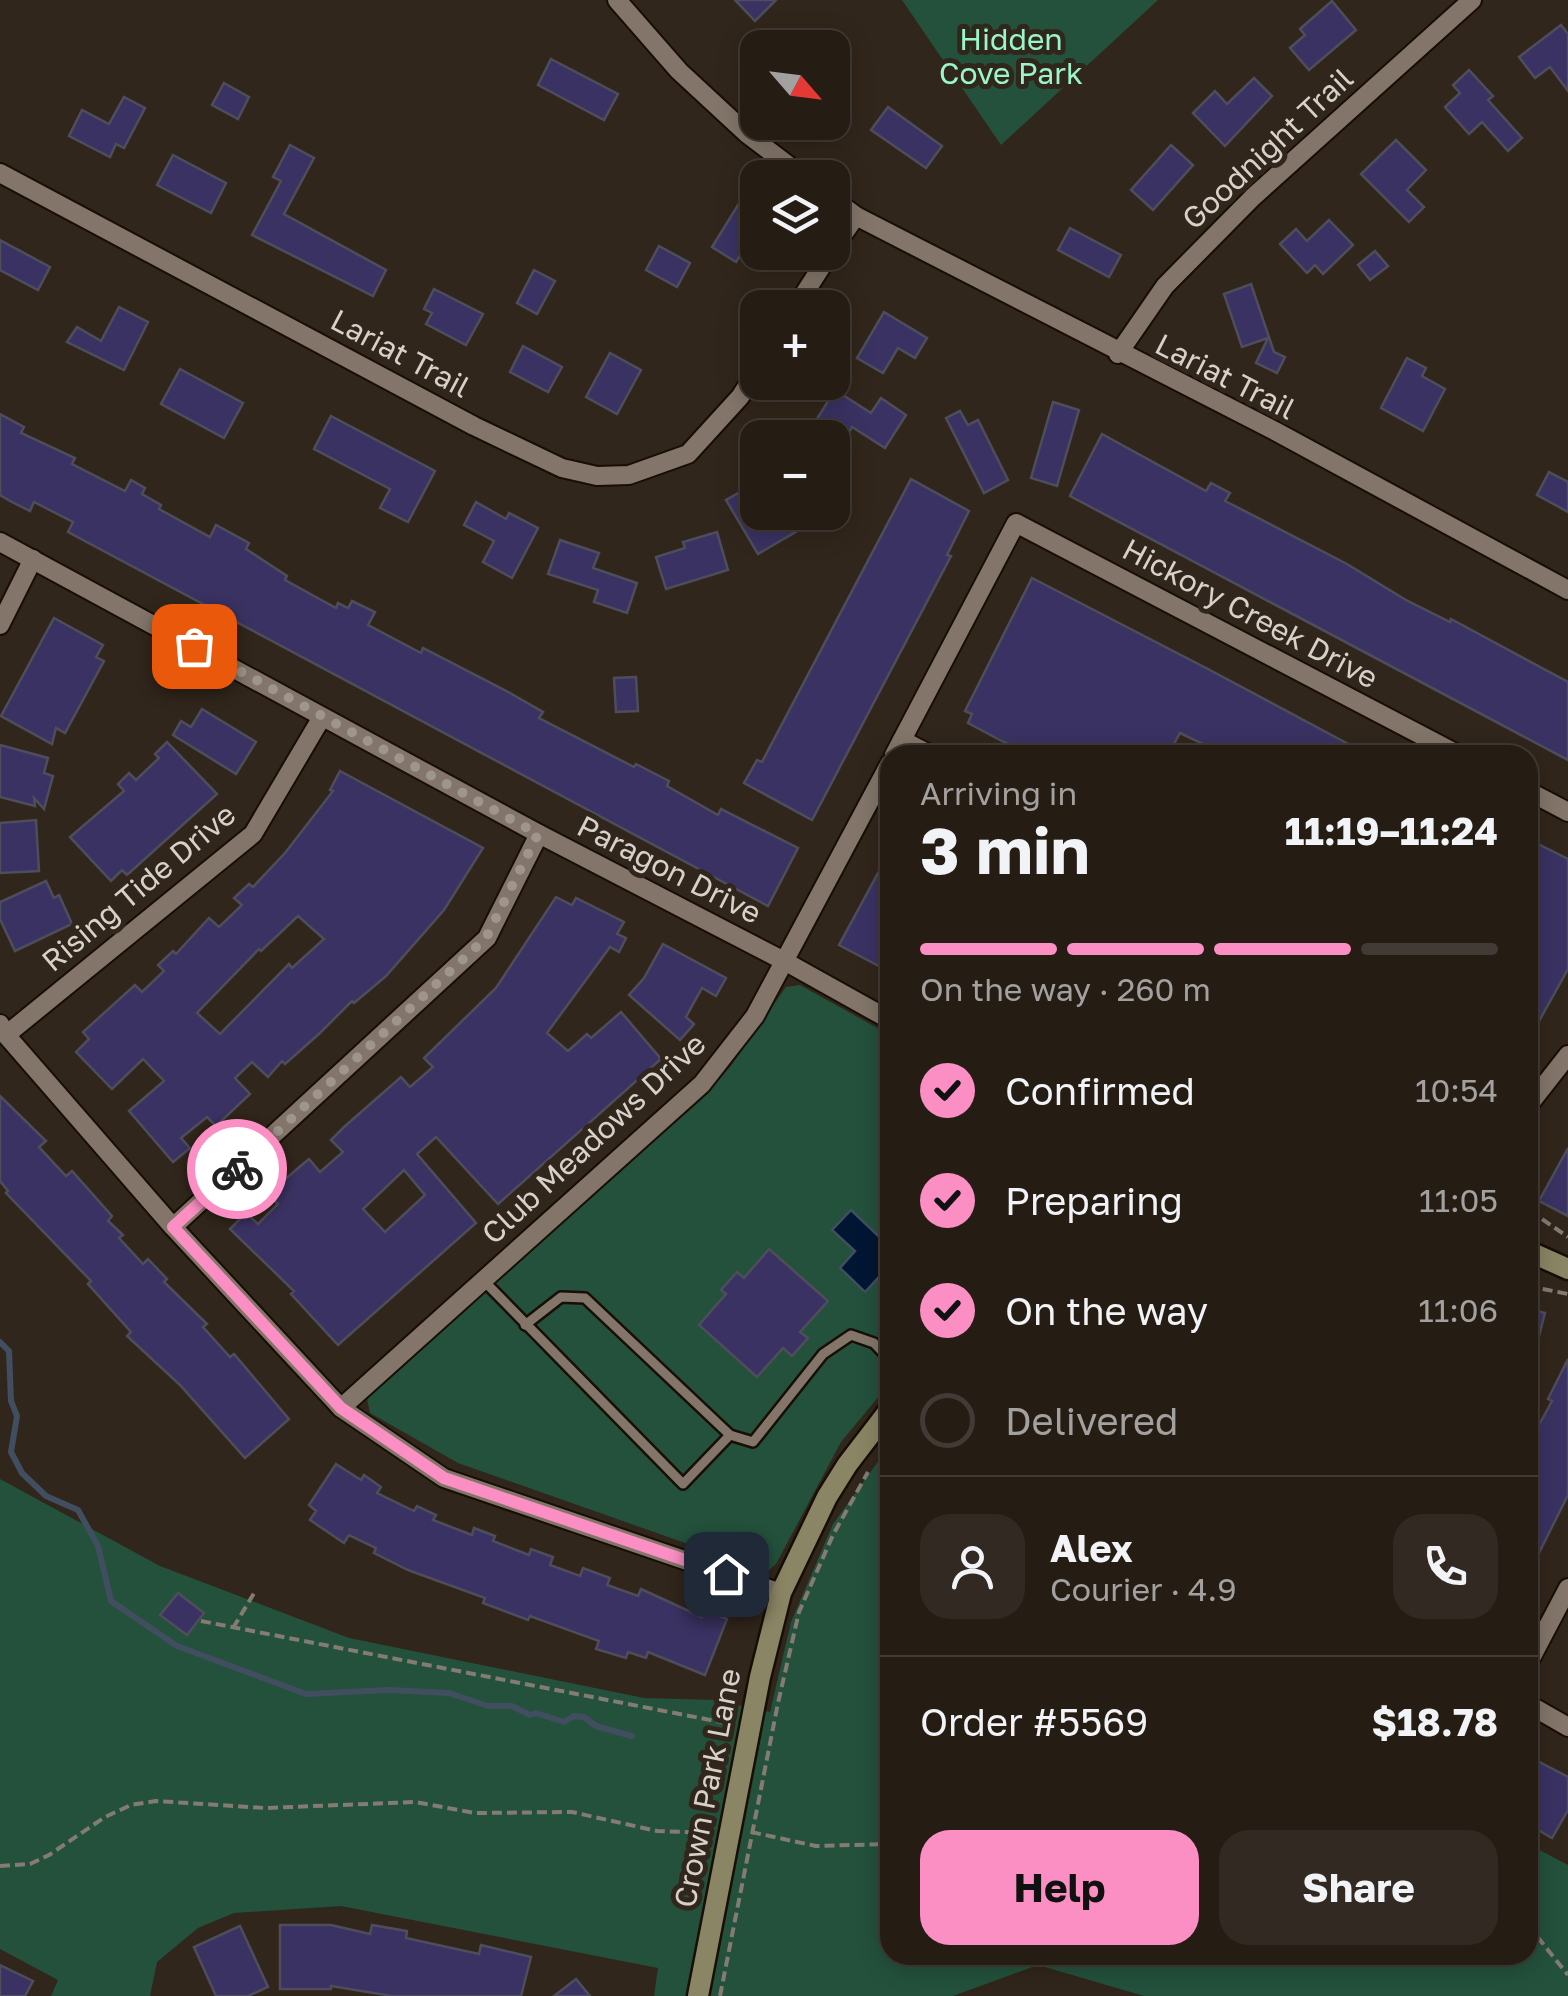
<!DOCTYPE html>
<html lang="en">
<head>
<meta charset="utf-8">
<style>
	:root { --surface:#251c14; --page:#312922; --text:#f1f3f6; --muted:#a3a1a0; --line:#423a34; --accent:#fb8fc3 }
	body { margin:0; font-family:"Golos Text",sans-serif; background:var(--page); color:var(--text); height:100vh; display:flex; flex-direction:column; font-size:38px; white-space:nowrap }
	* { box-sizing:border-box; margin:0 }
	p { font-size:32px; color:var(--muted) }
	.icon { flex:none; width:55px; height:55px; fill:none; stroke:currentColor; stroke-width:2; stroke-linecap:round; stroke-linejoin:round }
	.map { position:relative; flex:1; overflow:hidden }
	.side { position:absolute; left:880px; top:745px; width:658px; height:1220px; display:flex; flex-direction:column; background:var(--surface); border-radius:30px; box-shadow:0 5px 25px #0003,0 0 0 2px var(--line) }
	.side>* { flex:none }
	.needle { width:65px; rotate:118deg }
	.fabs { position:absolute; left:740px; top:30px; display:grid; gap:20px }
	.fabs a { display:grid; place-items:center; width:110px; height:110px; border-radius:20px; background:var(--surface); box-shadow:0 5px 25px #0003,0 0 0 2px var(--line); font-size:50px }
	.pin { position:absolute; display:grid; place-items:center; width:85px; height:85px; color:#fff; margin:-42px; border-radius:20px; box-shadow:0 5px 15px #0006 }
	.courier { position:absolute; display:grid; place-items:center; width:100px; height:100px; margin:-50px; border:8px solid #fb8fc3; border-radius:50%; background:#fff; color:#222; box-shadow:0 2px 12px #0007 }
	.overview em { font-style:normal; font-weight:700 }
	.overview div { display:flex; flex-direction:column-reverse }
	.overview { display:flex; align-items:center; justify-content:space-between; height:170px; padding:0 40px }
	h1 { font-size:65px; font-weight:700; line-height:75px }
	.bar { display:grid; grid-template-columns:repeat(4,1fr); gap:15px 10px; align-content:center; height:120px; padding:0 40px }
	.bar i { height:12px; border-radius:8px; background:var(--line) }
	.bar .active { background:var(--accent) }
	.bar p { grid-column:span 4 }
	.line { display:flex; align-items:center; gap:25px; padding:0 40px; border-top:2px solid var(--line) }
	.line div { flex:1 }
	.round { display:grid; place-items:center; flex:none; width:105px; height:105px; border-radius:30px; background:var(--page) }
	ol { padding:0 40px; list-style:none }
	li { display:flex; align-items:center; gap:30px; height:110px }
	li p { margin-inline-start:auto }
	li .icon { padding:10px; border-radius:50%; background:var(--accent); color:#111; stroke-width:4 }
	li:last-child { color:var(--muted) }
	li i { width:55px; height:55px; border:5px solid var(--line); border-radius:50% }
	.cta { display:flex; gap:20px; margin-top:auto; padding:20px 40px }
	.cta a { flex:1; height:115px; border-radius:30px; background:var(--accent); color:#111; font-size:40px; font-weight:700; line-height:115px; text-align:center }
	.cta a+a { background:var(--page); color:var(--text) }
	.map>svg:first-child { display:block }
	.green { fill:#23513c }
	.water { fill:#001632; stroke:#414e60; stroke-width:2.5 }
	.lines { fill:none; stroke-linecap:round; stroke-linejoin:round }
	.stream { stroke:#414e60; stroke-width:6 }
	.building { fill:#3a3262; stroke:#4e4d5c; stroke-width:2.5; fill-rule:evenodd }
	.lane-casing { stroke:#180e05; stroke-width:14 }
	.street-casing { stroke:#180e05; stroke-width:22 }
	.secondary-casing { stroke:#180e05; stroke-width:25 }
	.path { stroke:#847b72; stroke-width:4; stroke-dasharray:10 5; stroke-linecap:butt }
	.lane { stroke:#837569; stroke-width:9 }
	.street { stroke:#837569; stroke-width:18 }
	.secondary { stroke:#8a8564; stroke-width:20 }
	.done { stroke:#9e958d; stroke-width:10; stroke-dasharray:0 18 }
	.route { stroke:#fb8fc3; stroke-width:12 }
	.labels { text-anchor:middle; stroke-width:10; stroke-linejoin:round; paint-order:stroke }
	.park-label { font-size:30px; fill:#99f6c8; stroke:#31261b }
	.street-label { font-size:30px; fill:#d8d1ca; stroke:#31261b }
</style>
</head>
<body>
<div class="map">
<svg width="1568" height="1996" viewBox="0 0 1568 1996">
	<rect width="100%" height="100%" fill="#31261b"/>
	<g class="green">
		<path d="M 902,0 L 1158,0 L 1001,145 Z"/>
		<path d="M 800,985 L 890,1035 L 890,1383 L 841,1442 L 776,1564 L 769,1570 L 762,1570 L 458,1463 L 370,1413 L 367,1399 L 372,1387 L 701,1100 L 730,1067 L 786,987 Z"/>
		<path d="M 890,1445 L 890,1955 L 1528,1955 L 1528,1844 L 1568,1865 L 1568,1996 L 1144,1996 L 1038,1965 L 953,1996 L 654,1996 L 658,1968 L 341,1906 L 234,1913 L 198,1928 L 157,1962 L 150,1996 L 51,1996 L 58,1980 L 0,1949 L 0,1479 L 160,1566 L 349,1638 L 644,1698 L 714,1700 L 770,1712 L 791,1622 L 833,1524 Z"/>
	</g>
	<path class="water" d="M 851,1210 L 890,1247 L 890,1265 L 865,1292 L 840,1268 L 855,1251 L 832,1230 Z"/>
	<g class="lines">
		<path class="stream" d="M 0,1342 L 9,1351 L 11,1401 L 17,1416 L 11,1452 L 22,1473 L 46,1496 L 78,1510 L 98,1546 L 111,1601 L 177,1646 L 306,1694 L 389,1690 L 449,1693 L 488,1706 L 512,1706 L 530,1715 L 536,1713 L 564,1722 L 574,1716 L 584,1717 L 596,1726 L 632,1736"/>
	</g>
	<g class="building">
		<path d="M 735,0 L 776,0 L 755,21 Z"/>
		<path d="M 1332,1 L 1356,30 L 1309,70 L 1290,48 L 1305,35 L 1300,29 Z"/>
		<path d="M 1561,25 L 1568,34 L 1568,91 L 1550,67 L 1535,78 L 1519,57 Z"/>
		<path d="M 551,59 L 618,94 L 604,120 L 538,85 Z"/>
		<path d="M 1469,70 L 1493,96 L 1488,100 L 1522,138 L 1508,151 L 1482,122 L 1469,134 L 1445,107 L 1460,93 L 1453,85 Z"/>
		<path d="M 1254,78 L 1272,96 L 1225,146 L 1193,113 L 1215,91 L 1227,104 Z"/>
		<path d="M 224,83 L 249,97 L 238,119 L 212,105 Z"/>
		<path d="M 124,97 L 145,108 L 124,148 L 116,144 L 110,157 L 69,136 L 82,110 L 109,124 Z"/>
		<path d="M 888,107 L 942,146 L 926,168 L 871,130 Z"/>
		<path d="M 1396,140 L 1426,170 L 1407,190 L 1424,207 L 1409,222 L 1361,174 Z"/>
		<path d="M 290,145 L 314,158 L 284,214 L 386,270 L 373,296 L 252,235 L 281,181 L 273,177 Z"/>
		<path d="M 1171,145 L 1193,165 L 1153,210 L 1131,190 Z"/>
		<path d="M 173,155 L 226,183 L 211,213 L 157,185 Z"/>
		<path d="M 738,205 L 758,217 L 758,255 L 752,264 L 739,257 L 736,262 L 712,247 Z"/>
		<path d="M 1329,220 L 1353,245 L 1323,274 L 1315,265 L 1307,273 L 1280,244 L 1296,229 L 1307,241 Z"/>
		<path d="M 1070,228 L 1121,255 L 1109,277 L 1058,250 Z"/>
		<path d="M 0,240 L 50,267 L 38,290 L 0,270 Z"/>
		<path d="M 659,246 L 690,263 L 677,287 L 646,270 Z"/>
		<path d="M 1375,251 L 1388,266 L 1370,280 L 1358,265 Z"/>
		<path d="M 534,270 L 555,281 L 537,314 L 517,303 Z"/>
		<path d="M 1251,284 L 1274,352 L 1285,357 L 1277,373 L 1256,363 L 1268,338 L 1242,347 L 1224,294 Z"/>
		<path d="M 434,289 L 483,314 L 466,345 L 426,324 L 432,313 L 424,309 Z"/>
		<path d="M 119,307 L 148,322 L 124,370 L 67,342 L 77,327 L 101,341 Z"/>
		<path d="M 884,312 L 927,338 L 915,358 L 898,348 L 883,373 L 857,358 Z"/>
		<path d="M 523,346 L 562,367 L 548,392 L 510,372 Z"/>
		<path d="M 610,353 L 641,370 L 617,414 L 586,397 Z"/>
		<path d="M 1407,358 L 1426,368 L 1422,376 L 1445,389 L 1423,431 L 1381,408 Z"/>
		<path d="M 180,369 L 243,403 L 224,438 L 161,404 Z"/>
		<path d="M 835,390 L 871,413 L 881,398 L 906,415 L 885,448 L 852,427 L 832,459 L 832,438 L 805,438 Z"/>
		<path d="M 1053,402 L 1079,410 L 1057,486 L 1031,478 Z"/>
		<path d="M 960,411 L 968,425 L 978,420 L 1008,480 L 984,493 L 946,418 Z"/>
		<path d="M 0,414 L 24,427 L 21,433 L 75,458 L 72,464 L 125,491 L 131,480 L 145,488 L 142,494 L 161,505 L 159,509 L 210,537 L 216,525 L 249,543 L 246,549 L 287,576 L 285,580 L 336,608 L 338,603 L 348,608 L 352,601 L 375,612 L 368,625 L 421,653 L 423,648 L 510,693 L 543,712 L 539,718 L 634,767 L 636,764 L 669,781 L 667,786 L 718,815 L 721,809 L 798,848 L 768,906 L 68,532 L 73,522 L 34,502 L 30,511 L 10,501 L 0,495 Z"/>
		<path d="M 331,416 L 435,471 L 408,522 L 380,508 L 390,489 L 314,449 Z"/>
		<path d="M 1102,434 L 1206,491 L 1211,483 L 1230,493 L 1225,501 L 1233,505 L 1347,564 L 1406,600 L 1450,622 L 1451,619 L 1568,682 L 1568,760 L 1070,496 Z"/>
		<path d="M 1549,472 L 1568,482 L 1568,512 L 1537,495 Z"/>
		<path d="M 911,479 L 969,511 L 947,555 L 951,556 L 812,820 L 744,783 L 757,760 L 762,762 Z"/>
		<path d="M 749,487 L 758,502 L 758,512 L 789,512 L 799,530 L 758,554 L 726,500 Z"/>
		<path d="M 476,502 L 506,519 L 509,513 L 538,528 L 512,578 L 483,562 L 494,541 L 464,525 Z"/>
		<path d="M 717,532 L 728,570 L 666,589 L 656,557 L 685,548 L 683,542 Z"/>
		<path d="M 560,540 L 599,553 L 593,568 L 637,583 L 627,613 L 594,602 L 598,590 L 548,574 Z"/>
		<path d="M 1032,578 L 1208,669 L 1369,755 L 1226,755 L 1180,733 L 1168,755 L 1030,755 L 998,739 L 968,723 L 972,714 L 965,711 Z"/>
		<path d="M 54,618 L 103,645 L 96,657 L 104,661 L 65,733 L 56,728 L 52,744 L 1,716 Z"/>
		<path d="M 636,677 L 638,711 L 616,712 L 614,678 Z"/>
		<path d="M 202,709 L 256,742 L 236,774 L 173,735 L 181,721 L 191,727 Z"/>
		<path d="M 167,742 L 217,794 L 127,875 L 122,870 L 111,881 L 70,837 L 124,791 L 118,784 L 129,773 L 136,780 L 159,758 L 155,754 Z"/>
		<path d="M 0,745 L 48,758 L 44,773 L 53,776 L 44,809 L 34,798 L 35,806 L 0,797 Z"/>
		<path d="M 340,771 L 483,848 L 444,910 L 386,976 L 354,1003 L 352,1001 L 320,1033 L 285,1064 L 282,1061 L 268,1077 L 252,1062 L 235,1078 L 250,1094 L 216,1126 L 207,1117 L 181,1138 L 190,1148 L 173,1162 L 129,1111 L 164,1081 L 143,1059 L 112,1089 L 76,1052 L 89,1039 L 83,1032 L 135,985 L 142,992 L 164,971 L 158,965 L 173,951 L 176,954 L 209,918 L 219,927 L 242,905 L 234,898 L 249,884 L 253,887 L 285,853 L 333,791 L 330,790 ZM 298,916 L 324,939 L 292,968 L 289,964 L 220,1034 L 197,1013 L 259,949 L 261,951 Z"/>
		<path d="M 36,820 L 39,871 L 0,873 L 0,823 Z"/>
		<path d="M 1528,839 L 1568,859 L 1568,969 L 1538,1023 L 1528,1017 Z"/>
		<path d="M 890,851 L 890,972 L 839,945 Z"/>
		<path d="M 46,881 L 54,898 L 59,895 L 72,924 L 15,951 L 0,919 L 0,902 Z"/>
		<path d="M 556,897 L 572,905 L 576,898 L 624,922 L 617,934 L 626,938 L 619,952 L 610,947 L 547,1033 L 568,1051 L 587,1034 L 591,1038 L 621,1012 L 661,1059 L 498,1204 L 436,1137 L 417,1154 L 476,1223 L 338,1345 L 291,1294 L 294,1291 L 230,1229 L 246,1213 L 258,1224 L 278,1204 L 269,1195 L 284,1180 L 309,1159 L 320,1172 L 343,1152 L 331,1140 L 344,1127 L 401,1077 L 410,1087 L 433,1067 L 424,1058 L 496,988 ZM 404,1170 L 425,1195 L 385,1232 L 363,1209 Z"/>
		<path d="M 663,944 L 726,978 L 716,996 L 702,988 L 686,1017 L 694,1024 L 680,1040 L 629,995 L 644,978 Z"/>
		<path d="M 0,1096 L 46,1141 L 39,1147 L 66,1176 L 72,1171 L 112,1216 L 108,1221 L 123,1235 L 119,1238 L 143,1264 L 148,1259 L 167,1279 L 164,1282 L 207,1324 L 203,1327 L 230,1357 L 234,1354 L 289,1419 L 245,1458 L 180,1385 L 127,1336 L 131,1332 L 88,1284 L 91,1281 L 6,1193 L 8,1191 L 0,1181 Z"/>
		<path d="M 1568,1148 L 1568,1216 L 1539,1201 Z"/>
		<path d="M 769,1249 L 828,1301 L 800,1332 L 808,1338 L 792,1356 L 783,1348 L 757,1377 L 699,1325 L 726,1294 L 721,1290 L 737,1272 L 744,1278 Z"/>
		<path d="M 1528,1309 L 1545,1313 L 1533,1359 L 1528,1358 Z"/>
		<path d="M 1568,1359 L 1568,1495 L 1528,1575 L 1528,1445 L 1552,1401 L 1548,1399 Z"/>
		<path d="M 336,1464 L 361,1480 L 364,1475 L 381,1487 L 377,1493 L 414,1511 L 417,1506 L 436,1515 L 433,1520 L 472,1535 L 474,1528 L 495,1536 L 493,1541 L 529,1555 L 531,1549 L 553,1557 L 550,1565 L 580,1576 L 583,1568 L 610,1578 L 607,1585 L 638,1596 L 641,1589 L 702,1617 L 705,1610 L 727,1619 L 705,1675 L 648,1652 L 646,1658 L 628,1652 L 626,1658 L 596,1649 L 599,1641 L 530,1616 L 528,1620 L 483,1603 L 485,1598 L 408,1570 L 374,1553 L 376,1548 L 349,1535 L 344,1543 L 310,1520 L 316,1511 L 309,1505 Z"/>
		<path d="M 178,1593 L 204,1613 L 187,1635 L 160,1615 Z"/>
		<path d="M 1528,1756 L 1568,1777 L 1568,1810 L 1552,1838 L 1528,1824 Z"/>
		<path d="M 280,1925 L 331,1925 L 370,1934 L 372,1925 L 407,1931 L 406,1938 L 479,1954 L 481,1945 L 531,1957 L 521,1996 L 392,1996 L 331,1986 L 331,1989 L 280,1989 Z"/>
		<path d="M 240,1926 L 268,1987 L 248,1996 L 216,1996 L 194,1947 Z"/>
		<path d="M 0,1965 L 33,1981 L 25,1996 L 0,1996 Z"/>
		<path d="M 576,1979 L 590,1996 L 554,1996 Z"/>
	</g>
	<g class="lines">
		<defs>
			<g id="lane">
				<path d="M 484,1281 L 683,1484 L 730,1435"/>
				<path d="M 525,1325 L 561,1297 L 585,1298 L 730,1435 L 753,1442 L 823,1354 L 851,1335 L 874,1343 L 890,1360"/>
			</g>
			<g id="street">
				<path d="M 617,0 L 679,71 L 746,133 L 805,178"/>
				<path d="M 0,173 L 474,426 L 562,468 L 597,476 L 629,475 L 688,454 L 740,397 L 758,369"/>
				<path d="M 832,198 L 856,216 L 1275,431 L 1568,590"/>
				<path d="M 832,250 L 856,216"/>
				<path d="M 795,308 L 831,252"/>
				<path d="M 1118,354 L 1165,286 L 1253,197 L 1472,0"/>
				<path d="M 0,542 L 539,834 L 786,962 L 890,1020"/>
				<path d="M 0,625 L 33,559"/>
				<path d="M 902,740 L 931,755"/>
				<path d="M 894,755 L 1016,523 L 1459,755"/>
				<path d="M 1528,791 L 1568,812"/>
				<path d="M 0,1024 L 6,1035 L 173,1227 L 341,1408 L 444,1478 L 781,1593"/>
				<path d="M 6,1035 L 253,834 L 322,717"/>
				<path d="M 1528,1106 L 1568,1055"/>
				<path d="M 173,1227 L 487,938 L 539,834"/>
				<path d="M 341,1408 L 702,1084 L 755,1016 L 890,763"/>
				<path d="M 1528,1664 L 1568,1588"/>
				<path d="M 1528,1704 L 1568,1727"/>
			</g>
			<g id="secondary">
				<path d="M 1528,1251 L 1568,1269"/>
				<path d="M 698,1996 L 760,1677 L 781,1593 L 827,1497 L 847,1465 L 890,1409"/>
			</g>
		</defs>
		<use href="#lane" class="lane-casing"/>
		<use href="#street" class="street-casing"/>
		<use href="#secondary" class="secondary-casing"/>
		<g class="path">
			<path d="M 1528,1215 L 1539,1217 L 1568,1237"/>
			<path d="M 1528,1286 L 1568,1294"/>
			<path d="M 201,1621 L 731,1724"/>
			<path d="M 233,1628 L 256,1590"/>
			<path d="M 751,1832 L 816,1846 L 890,1844"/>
			<path d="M 0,1866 L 30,1864 L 49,1855 L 105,1817 L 131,1805 L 156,1801 L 265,1808 L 415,1802 L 475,1813 L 572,1812 L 657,1831 L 711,1833"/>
			<path d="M 1528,1925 L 1568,1975"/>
			<path d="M 720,1996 L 778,1703 L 799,1612 L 833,1535 L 868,1472"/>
		</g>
		<use href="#lane" class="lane"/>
		<use href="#street" class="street"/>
		<use href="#secondary" class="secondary"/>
	</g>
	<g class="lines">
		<path class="done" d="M 194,646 L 538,834 L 486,938 L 237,1169"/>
		<path class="route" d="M 237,1169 L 173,1227 L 341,1408 L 444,1478 L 726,1574"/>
	</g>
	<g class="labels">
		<g class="park-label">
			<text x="1011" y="50">Hidden<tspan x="1011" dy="34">Cove Park</tspan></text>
		</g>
		<g class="street-label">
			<text transform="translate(1268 149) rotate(-43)" y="10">Goodnight Trail</text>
			<text transform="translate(400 354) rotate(28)" y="10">Lariat Trail</text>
			<text transform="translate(1225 377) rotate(27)" y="10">Lariat Trail</text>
			<text transform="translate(1250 614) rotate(28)" y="10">Hickory Creek Drive</text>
			<text transform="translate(669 870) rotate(27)" y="10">Paragon Drive</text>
			<text transform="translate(139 888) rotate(-40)" y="10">Rising Tide Drive</text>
			<text transform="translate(594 1139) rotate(-43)" y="10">Club Meadows Drive</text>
			<text transform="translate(708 1788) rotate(-79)" y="10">Crown Park Lane</text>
		</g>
	</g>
</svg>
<div class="fabs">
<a><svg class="needle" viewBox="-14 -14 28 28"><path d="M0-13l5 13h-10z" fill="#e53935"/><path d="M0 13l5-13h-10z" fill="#a3a1a0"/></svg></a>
<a><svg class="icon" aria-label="layers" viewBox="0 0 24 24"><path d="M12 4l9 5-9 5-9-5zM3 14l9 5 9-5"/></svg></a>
<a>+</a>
<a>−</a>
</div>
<div class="pin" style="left:194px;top:646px;background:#ea580c"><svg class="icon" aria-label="bag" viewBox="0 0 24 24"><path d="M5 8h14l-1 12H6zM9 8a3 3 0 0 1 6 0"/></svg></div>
<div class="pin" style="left:726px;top:1574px;background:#1f2937"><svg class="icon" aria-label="home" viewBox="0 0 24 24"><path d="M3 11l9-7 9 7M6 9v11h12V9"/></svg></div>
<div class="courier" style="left:237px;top:1169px"><svg class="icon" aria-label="bike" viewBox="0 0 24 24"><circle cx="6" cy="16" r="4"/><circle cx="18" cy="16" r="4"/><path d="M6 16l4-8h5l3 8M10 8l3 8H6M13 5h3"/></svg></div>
<section class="side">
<div class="overview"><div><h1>3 min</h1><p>Arriving in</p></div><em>11:19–11:24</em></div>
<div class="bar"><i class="active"></i><i class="active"></i><i class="active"></i><i></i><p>On the way · 260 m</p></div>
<ol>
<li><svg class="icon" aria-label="check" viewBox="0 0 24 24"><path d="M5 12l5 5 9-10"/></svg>Confirmed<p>10:54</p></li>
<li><svg class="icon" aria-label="check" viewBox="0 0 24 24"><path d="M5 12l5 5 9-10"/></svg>Preparing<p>11:05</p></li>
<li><svg class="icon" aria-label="check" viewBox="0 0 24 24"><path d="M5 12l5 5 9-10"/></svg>On the way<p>11:06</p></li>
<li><i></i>Delivered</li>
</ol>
<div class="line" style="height:180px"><a class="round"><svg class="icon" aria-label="person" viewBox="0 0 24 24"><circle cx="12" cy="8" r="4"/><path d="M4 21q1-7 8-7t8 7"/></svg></a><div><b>Alex</b><p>Courier · 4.9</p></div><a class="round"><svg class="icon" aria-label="phone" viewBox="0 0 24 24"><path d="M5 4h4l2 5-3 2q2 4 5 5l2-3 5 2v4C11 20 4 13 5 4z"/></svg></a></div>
<div class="line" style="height:130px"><div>Order #5569</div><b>$18.78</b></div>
<div class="cta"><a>Help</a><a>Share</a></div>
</section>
</div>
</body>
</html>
